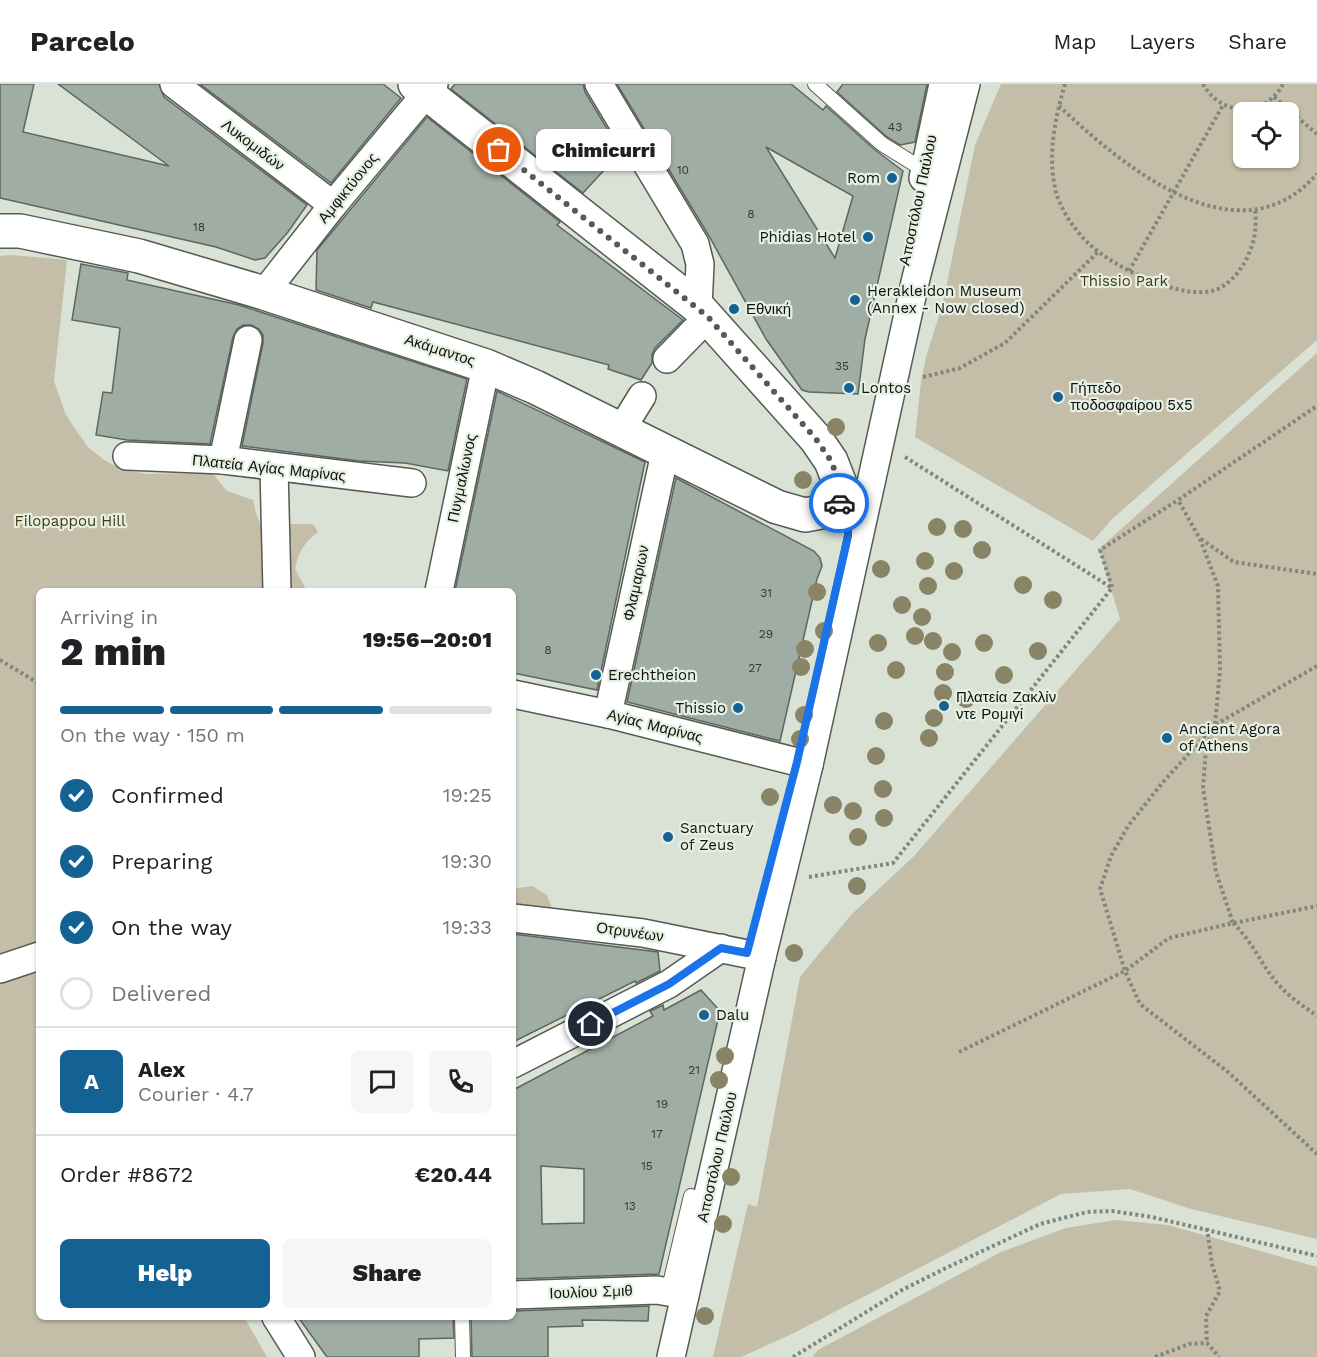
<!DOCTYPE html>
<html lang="en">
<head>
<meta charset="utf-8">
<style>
	:root { --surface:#fff; --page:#f6f6f6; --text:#202124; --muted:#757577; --line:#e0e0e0; --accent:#146194 }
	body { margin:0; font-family:"Work Sans",sans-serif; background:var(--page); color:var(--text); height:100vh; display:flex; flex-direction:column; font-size:22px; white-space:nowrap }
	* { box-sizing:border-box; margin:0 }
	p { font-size:20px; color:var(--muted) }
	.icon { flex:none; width:33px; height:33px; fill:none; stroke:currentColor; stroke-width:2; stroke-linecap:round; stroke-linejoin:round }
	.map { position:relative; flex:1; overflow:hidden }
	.details { position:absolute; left:36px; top:504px; width:480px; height:732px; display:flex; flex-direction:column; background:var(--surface); border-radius:9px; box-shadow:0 2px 4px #0004 }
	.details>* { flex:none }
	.buttons { position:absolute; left:1233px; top:18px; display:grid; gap:12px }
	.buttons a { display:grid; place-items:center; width:66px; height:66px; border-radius:9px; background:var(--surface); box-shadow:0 2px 4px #0004; font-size:30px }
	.pin { position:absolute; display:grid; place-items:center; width:51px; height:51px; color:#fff; margin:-26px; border:3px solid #fff; border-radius:50%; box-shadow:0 2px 6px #0007 }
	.courier { position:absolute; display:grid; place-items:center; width:60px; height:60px; margin:-30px; border:4px solid #1a73e8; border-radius:50%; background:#fff; color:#222; box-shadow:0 2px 8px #0007 }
	.bubble { position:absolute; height:42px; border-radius:9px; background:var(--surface); box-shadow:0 2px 4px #0004; font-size:20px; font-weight:800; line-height:42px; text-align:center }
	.overview em { font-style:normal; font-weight:800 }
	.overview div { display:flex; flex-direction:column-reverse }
	.overview { display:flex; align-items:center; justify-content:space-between; height:102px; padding:0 24px }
	h1 { font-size:39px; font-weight:800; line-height:45px }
	.bar { display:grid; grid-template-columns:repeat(4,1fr); gap:9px 6px; align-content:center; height:72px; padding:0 24px }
	.bar i { height:8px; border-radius:4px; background:var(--line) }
	.bar .selected { background:var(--accent) }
	.bar p { grid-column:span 4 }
	.line { display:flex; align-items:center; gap:15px; padding:0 24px; border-top:2px solid var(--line) }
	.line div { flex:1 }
	.round { display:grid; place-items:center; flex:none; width:63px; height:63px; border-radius:9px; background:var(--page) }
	ol { padding:0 24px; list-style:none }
	li { display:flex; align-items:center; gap:18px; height:66px }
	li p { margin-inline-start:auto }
	li .icon { padding:6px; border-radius:50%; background:var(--accent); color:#fff; stroke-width:4 }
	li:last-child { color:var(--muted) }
	li i { width:33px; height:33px; border:3px solid var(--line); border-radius:50% }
	.action { display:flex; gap:12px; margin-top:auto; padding:12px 24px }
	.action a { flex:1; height:69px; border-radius:9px; background:var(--accent); color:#fff; font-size:24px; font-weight:800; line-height:69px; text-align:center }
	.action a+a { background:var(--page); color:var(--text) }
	header { display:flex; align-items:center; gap:36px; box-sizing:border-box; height:84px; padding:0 30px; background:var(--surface); border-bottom:2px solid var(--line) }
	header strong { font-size:28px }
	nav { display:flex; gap:33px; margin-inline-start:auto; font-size:21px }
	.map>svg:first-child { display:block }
	.green { fill:#c4bda8; fill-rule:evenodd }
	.building { fill:#9fada4; stroke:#5b675f; stroke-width:1.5; fill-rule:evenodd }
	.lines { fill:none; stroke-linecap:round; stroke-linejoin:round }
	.lane-casing { stroke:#545c51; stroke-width:16 }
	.street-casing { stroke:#545c51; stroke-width:30 }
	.secondary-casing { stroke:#545c51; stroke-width:36 }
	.path { stroke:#81877e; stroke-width:4; stroke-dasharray:3 3; stroke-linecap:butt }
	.lane { stroke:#fff; stroke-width:14 }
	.street { stroke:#fff; stroke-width:27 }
	.secondary { stroke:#fff; stroke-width:33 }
	.tree { fill:#888465 }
	.done { stroke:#555a52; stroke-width:6; stroke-dasharray:0 10.8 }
	.route { stroke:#1a73e8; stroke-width:8 }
	.poi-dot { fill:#146194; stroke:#e6f0e2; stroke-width:2 }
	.labels { text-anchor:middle; stroke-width:4.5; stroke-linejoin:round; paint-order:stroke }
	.number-label { font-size:12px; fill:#323732 }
	.street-label { font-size:15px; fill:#0e100c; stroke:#e6f0e2 }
	.poi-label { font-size:15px; fill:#0e100c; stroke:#e6f0e2; text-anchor:start }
	.park-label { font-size:15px; fill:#45380a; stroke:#e6f0e2 }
</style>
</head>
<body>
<header>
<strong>Parcelo</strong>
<nav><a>Map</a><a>Layers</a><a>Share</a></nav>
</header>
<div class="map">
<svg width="1317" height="1273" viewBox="0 0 1317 1273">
	<rect width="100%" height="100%" fill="#d9e2d5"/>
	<g class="green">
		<path d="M 1001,0 L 1317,0 L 1317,256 L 1112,435 L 1093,457 L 915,353 L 921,298 L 926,273 L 943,219 L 975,61 ZM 1244,28 L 1288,28 L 1288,74 L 1244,74 Z"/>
		<path d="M 12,171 L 67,176 L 54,297 L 65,329 L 73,342 L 88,363 L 104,376 L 121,385 L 146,390 L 212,389 L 227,407 L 253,416 L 257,433 L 261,440 L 313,440 L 318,448 C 304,459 298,468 295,485 L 307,507 L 39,507 L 39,1233 L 244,1233 L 267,1273 L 0,1273 L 0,172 Z"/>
		<path d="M 1317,269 L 1317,1155 L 1191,1125 L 1130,1105 L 1061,1110 L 792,1250 L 741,1273 L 713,1273 L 748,1120 L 757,1123 L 800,893 L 851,831 L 914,772 L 1120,535 L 1099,465 Z"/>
		<path d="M 532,802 L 547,811 L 553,827 L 513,826 L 513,805 Z"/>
		<path d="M 1115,1136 L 1168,1141 L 1317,1183 L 1317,1273 L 812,1273 L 818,1266 L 1001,1168 L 1066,1144 Z"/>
	</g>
	<g class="building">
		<path d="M 0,0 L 34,0 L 23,48 L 169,82 L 58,0 L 159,0 L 164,13 L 307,121 L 288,148 L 265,174 L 255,176 L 216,163 L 0,114 Z"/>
		<path d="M 200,0 L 383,0 L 401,14 L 331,99 Z"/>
		<path d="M 455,0 L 583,0 L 585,8 L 621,68 L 583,109 L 451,5 Z"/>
		<path d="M 617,0 L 791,0 L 823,26 L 826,22 L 874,65 L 903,87 L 865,255 L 858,310 L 809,308 L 802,306 L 766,255 L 709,152 ZM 766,63 L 853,112 L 835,174 Z"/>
		<path d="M 843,0 L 927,0 L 915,58 L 900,61 L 887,53 L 837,8 Z"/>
		<path d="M 427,33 L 560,138 L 557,141 L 683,236 L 655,264 L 652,271 L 652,279 L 641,296 L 608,285 L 609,281 L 373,218 L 371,224 L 316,206 L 317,166 Z"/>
		<path d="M 81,180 L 128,189 L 127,196 L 239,221 L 467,295 L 448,387 L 405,379 L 359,377 L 242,362 L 263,259 L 263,251 L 259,245 L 251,241 L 243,241 L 237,245 L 233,253 L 210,360 L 127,356 L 96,351 L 103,308 L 112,309 L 120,244 L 72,236 Z"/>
		<path d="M 497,307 L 645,378 L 597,606 L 513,589 L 513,507 L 455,507 Z"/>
		<path d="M 676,394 L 814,467 L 820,474 L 822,482 L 817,495 L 780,657 L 627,618 Z"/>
		<path d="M 513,850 L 658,868 L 660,887 L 636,899 L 635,897 L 513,958 Z"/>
		<path d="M 701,906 L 720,927 L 659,1190 L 513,1195 L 513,1006 L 653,932 L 650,927 L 663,921 L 664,926 ZM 541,1082 L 584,1085 L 584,1139 L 542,1140 Z"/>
		<path d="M 649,1222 L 648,1237 L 582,1236 L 583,1242 L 548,1243 L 548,1273 L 472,1273 L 471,1233 L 513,1233 L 513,1227 Z"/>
		<path d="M 298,1233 L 453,1233 L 454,1254 L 419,1255 L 419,1273 L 327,1273 Z"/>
	</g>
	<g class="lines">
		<defs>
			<g id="lane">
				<path d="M 815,0 L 882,60 L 924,86"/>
				<path d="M 668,1208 L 691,1112"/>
				<path d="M 462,1233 L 463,1273"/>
			</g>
			<g id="street">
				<path d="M 174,0 L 333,121"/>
				<path d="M 599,0 L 695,160 L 700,180 L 698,223"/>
				<path d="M 923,94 L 943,0"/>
				<path d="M 264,209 L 333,121 L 434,0"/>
				<path d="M 667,275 L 708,233"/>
				<path d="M 621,346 L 642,312"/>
				<path d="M 127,372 L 223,376 L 412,399"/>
				<path d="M 223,376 L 248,256"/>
				<path d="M 274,384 L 277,507"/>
				<path d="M 439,507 L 486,282"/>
				<path d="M 513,610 L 608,630 L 809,681"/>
				<path d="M 608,630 L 665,369"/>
				<path d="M 513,834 L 643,849 L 762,873"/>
				<path d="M 0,885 L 39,872"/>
				<path d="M 513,980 L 669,900 L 721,864"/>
				<path d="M 513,1211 L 657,1206 L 685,1211"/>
				<path d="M 276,1233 L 301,1273"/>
				<path d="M 671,1273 L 762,873 L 809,681 L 916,194 L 966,0"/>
			</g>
			<path id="secondary" d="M 0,147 L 20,147 L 139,172 L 264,209 L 486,282 L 535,303 L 777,423 L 805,431 L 821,428 L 834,414 L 840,400 L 831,377 L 816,355 L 698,223 L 415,0"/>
		</defs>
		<use href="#lane" class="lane-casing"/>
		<use href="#street" class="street-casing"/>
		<use href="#secondary" class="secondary-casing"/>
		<g class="path">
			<path d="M 1065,0 C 1055,34 1047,72 1056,108 C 1061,126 1074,145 1087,158 C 1111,182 1187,221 1220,204 C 1232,197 1241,186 1247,174 C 1255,157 1257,143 1255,125"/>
			<path d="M 1203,0 C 1221,33 1265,34 1283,0"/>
			<path d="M 1274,13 L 1317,50"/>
			<path d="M 1059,22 C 1123,82 1238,180 1317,90"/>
			<path d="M 1129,187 L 1223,21"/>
			<path d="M 923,293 L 960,284 L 1005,259 L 1099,167"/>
			<path d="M 905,373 L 1112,504"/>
			<path d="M 1201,455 L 1234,478 L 1317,490"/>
			<path d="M 1112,503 L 1100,466 L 1178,416"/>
			<path d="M 0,576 L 38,599"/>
			<path d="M 1317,582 L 1215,641 L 1163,698 L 1128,742 L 1111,772 L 1100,805 L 1125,887 L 1140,920 L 1228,988 L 1317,1070"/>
			<path d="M 809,793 L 893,779 L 1112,504"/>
			<path d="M 1233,839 C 1252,857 1261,880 1277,899 C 1289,913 1303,922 1317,932"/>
			<path d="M 1234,839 L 1317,822"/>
			<path d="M 959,968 L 1125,887 L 1169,854 L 1233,839 L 1216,788 L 1203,704 L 1206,665 L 1215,641 L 1220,586 L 1218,502 L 1200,455 L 1178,416 L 1317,322"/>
			<path d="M 1207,1144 L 1212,1180 L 1220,1207 L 1206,1232 L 1207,1259"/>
			<path d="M 793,1273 L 902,1206 L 946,1184 L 1040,1140 L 1087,1128 L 1112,1127 L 1152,1133 L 1317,1172"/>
			<path d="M 1155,1273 L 1189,1260 L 1207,1259 L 1219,1273"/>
		</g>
		<use href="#lane" class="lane"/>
		<use href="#street" class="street"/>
		<use href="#secondary" class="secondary"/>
	</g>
	<g class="tree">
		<circle cx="836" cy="343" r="9"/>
		<circle cx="803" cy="396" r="9"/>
		<circle cx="937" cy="443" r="9"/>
		<circle cx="963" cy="445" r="9"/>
		<circle cx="982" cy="466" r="9"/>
		<circle cx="925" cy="477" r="9"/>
		<circle cx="881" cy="485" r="9"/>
		<circle cx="954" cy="487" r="9"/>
		<circle cx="1023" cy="501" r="9"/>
		<circle cx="928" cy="502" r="9"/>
		<circle cx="817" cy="508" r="9"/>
		<circle cx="1053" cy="516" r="9"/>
		<circle cx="902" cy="521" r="9"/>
		<circle cx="922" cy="533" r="9"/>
		<circle cx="824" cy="547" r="9"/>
		<circle cx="915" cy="552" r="9"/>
		<circle cx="933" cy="557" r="9"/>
		<circle cx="878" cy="559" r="9"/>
		<circle cx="984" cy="559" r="9"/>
		<circle cx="805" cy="565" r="9"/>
		<circle cx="1038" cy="567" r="9"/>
		<circle cx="952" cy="568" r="9"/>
		<circle cx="801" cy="583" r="9"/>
		<circle cx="896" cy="586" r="9"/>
		<circle cx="945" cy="588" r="9"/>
		<circle cx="1004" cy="591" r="9"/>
		<circle cx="943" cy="609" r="9"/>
		<circle cx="966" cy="615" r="9"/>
		<circle cx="804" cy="631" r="9"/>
		<circle cx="934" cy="634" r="9"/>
		<circle cx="884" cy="637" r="9"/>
		<circle cx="929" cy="654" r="9"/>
		<circle cx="800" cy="655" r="9"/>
		<circle cx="876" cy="672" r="9"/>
		<circle cx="883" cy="705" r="9"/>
		<circle cx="770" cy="713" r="9"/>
		<circle cx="833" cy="721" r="9"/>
		<circle cx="853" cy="727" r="9"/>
		<circle cx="884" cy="734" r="9"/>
		<circle cx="858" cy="753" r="9"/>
		<circle cx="857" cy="802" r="9"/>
		<circle cx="794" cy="869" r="9"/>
		<circle cx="725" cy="972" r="9"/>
		<circle cx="719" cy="996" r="9"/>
		<circle cx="731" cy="1093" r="9"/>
		<circle cx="723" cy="1140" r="9"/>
		<circle cx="705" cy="1232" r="9"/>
	</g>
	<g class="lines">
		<path class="done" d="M 499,66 L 708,233 L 816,355 L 831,377 L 840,400 L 834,414 L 839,419"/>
		<path class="route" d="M 591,940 L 669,900 L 721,864 L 747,869 L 797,678 L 848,452 L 848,436 L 839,419"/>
	</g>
	<g class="poi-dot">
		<circle cx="892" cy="94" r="6"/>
		<circle cx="868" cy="153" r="6"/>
		<circle cx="855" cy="216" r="6"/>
		<circle cx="734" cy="225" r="6"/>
		<circle cx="849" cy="304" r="6"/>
		<circle cx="1058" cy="313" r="6"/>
		<circle cx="596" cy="591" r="6"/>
		<circle cx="944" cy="622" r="6"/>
		<circle cx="738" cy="624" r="6"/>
		<circle cx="1167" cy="654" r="6"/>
		<circle cx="668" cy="753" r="6"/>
		<circle cx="704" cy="931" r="6"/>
	</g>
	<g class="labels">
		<g class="number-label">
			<text x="895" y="47">43</text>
			<text x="683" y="90">10</text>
			<text x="751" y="134">8</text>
			<text x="199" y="147">18</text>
			<text x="842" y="286">35</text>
			<text x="766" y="513">31</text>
			<text x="766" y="554">29</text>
			<text x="548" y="570">8</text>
			<text x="755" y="588">27</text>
			<text x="694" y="990">21</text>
			<text x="662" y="1024">19</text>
			<text x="657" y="1054">17</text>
			<text x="647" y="1086">15</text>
			<text x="630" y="1126">13</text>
		</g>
		<g class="street-label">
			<text transform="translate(253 61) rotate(37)" y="5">Λυκομιδών</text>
			<text transform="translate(348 104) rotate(-51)" y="5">Αμφικτύονος</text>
			<text transform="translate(918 116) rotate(-78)" y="5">Αποστόλου Παύλου</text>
			<text transform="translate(440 266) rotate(18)" y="5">Ακάμαντος</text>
			<text transform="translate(269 384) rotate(6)" y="5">Πλατεία Αγίας Μαρίνας</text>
			<text transform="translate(462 394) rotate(-78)" y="5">Πυγμαλίωνος</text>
			<text transform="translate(636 499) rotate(-78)" y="5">Φλαμαριων</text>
			<text transform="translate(655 642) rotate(14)" y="5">Αγίας Μαρίνας</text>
			<text transform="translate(630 848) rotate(8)" y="5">Οτρυνέων</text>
			<text transform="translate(717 1073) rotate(-77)" y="5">Αποστόλου Παύλου</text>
			<text transform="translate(591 1208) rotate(-2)" y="5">Ιουλίου Σμιθ</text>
		</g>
		<g class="poi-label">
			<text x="880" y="99" text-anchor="end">Rom</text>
			<text x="856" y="158" text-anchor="end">Phidias Hotel</text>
			<text x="867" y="212">Herakleidon Museum<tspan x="867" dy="17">(Annex - Now closed)</tspan></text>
			<text x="746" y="230">Εθνική</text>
			<text x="861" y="309">Lontos</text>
			<text x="1070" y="309">Γήπεδο<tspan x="1070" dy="17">ποδοσφαίρου 5x5</tspan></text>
			<text x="608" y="596">Erechtheion</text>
			<text x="956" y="618">Πλατεία Ζακλίν<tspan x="956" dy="17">ντε Ρομιγί</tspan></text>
			<text x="726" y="629" text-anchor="end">Thissio</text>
			<text x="1179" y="650">Ancient Agora<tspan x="1179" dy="17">of Athens</tspan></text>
			<text x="680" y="749">Sanctuary<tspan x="680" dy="17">of Zeus</tspan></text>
			<text x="716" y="936">Dalu</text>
		</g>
		<g class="park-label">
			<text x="1124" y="202">Thissio Park</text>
			<text x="70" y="442">Filopappou Hill</text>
		</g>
	</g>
</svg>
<div class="buttons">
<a><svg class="icon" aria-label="locate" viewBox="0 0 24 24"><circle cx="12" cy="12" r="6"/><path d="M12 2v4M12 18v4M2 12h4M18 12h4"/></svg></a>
</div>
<div class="pin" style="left:499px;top:66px;background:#ea580c"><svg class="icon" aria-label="bag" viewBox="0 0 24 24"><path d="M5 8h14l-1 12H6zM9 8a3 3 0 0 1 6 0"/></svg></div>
<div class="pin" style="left:591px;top:940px;background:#1f2937"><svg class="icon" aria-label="home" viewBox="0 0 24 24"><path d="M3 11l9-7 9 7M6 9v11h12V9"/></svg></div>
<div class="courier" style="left:839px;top:419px"><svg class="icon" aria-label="car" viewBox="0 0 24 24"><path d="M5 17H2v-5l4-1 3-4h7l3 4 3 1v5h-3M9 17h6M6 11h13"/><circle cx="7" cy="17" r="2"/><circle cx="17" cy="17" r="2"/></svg></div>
<div class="bubble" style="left:536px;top:45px;width:135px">Chimicurri</div>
<section class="details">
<div class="overview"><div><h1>2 min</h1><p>Arriving in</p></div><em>19:56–20:01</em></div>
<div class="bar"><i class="selected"></i><i class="selected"></i><i class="selected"></i><i></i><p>On the way · 150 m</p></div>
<ol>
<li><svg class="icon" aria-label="check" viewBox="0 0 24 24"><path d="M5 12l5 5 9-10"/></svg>Confirmed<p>19:25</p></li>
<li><svg class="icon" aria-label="check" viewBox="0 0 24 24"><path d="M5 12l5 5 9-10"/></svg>Preparing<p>19:30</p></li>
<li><svg class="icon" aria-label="check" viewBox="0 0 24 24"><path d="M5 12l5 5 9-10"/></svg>On the way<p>19:33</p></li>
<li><i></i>Delivered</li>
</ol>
<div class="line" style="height:108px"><b class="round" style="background:var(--accent);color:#fff">A</b><div><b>Alex</b><p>Courier · 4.7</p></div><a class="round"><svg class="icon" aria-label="chat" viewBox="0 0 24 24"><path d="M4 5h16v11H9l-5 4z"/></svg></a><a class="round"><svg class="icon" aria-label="phone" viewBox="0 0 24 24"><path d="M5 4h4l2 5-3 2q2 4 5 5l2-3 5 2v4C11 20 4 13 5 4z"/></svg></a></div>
<div class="line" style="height:78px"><div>Order #8672</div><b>€20.44</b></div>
<div class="action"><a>Help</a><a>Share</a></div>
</section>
</div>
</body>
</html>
